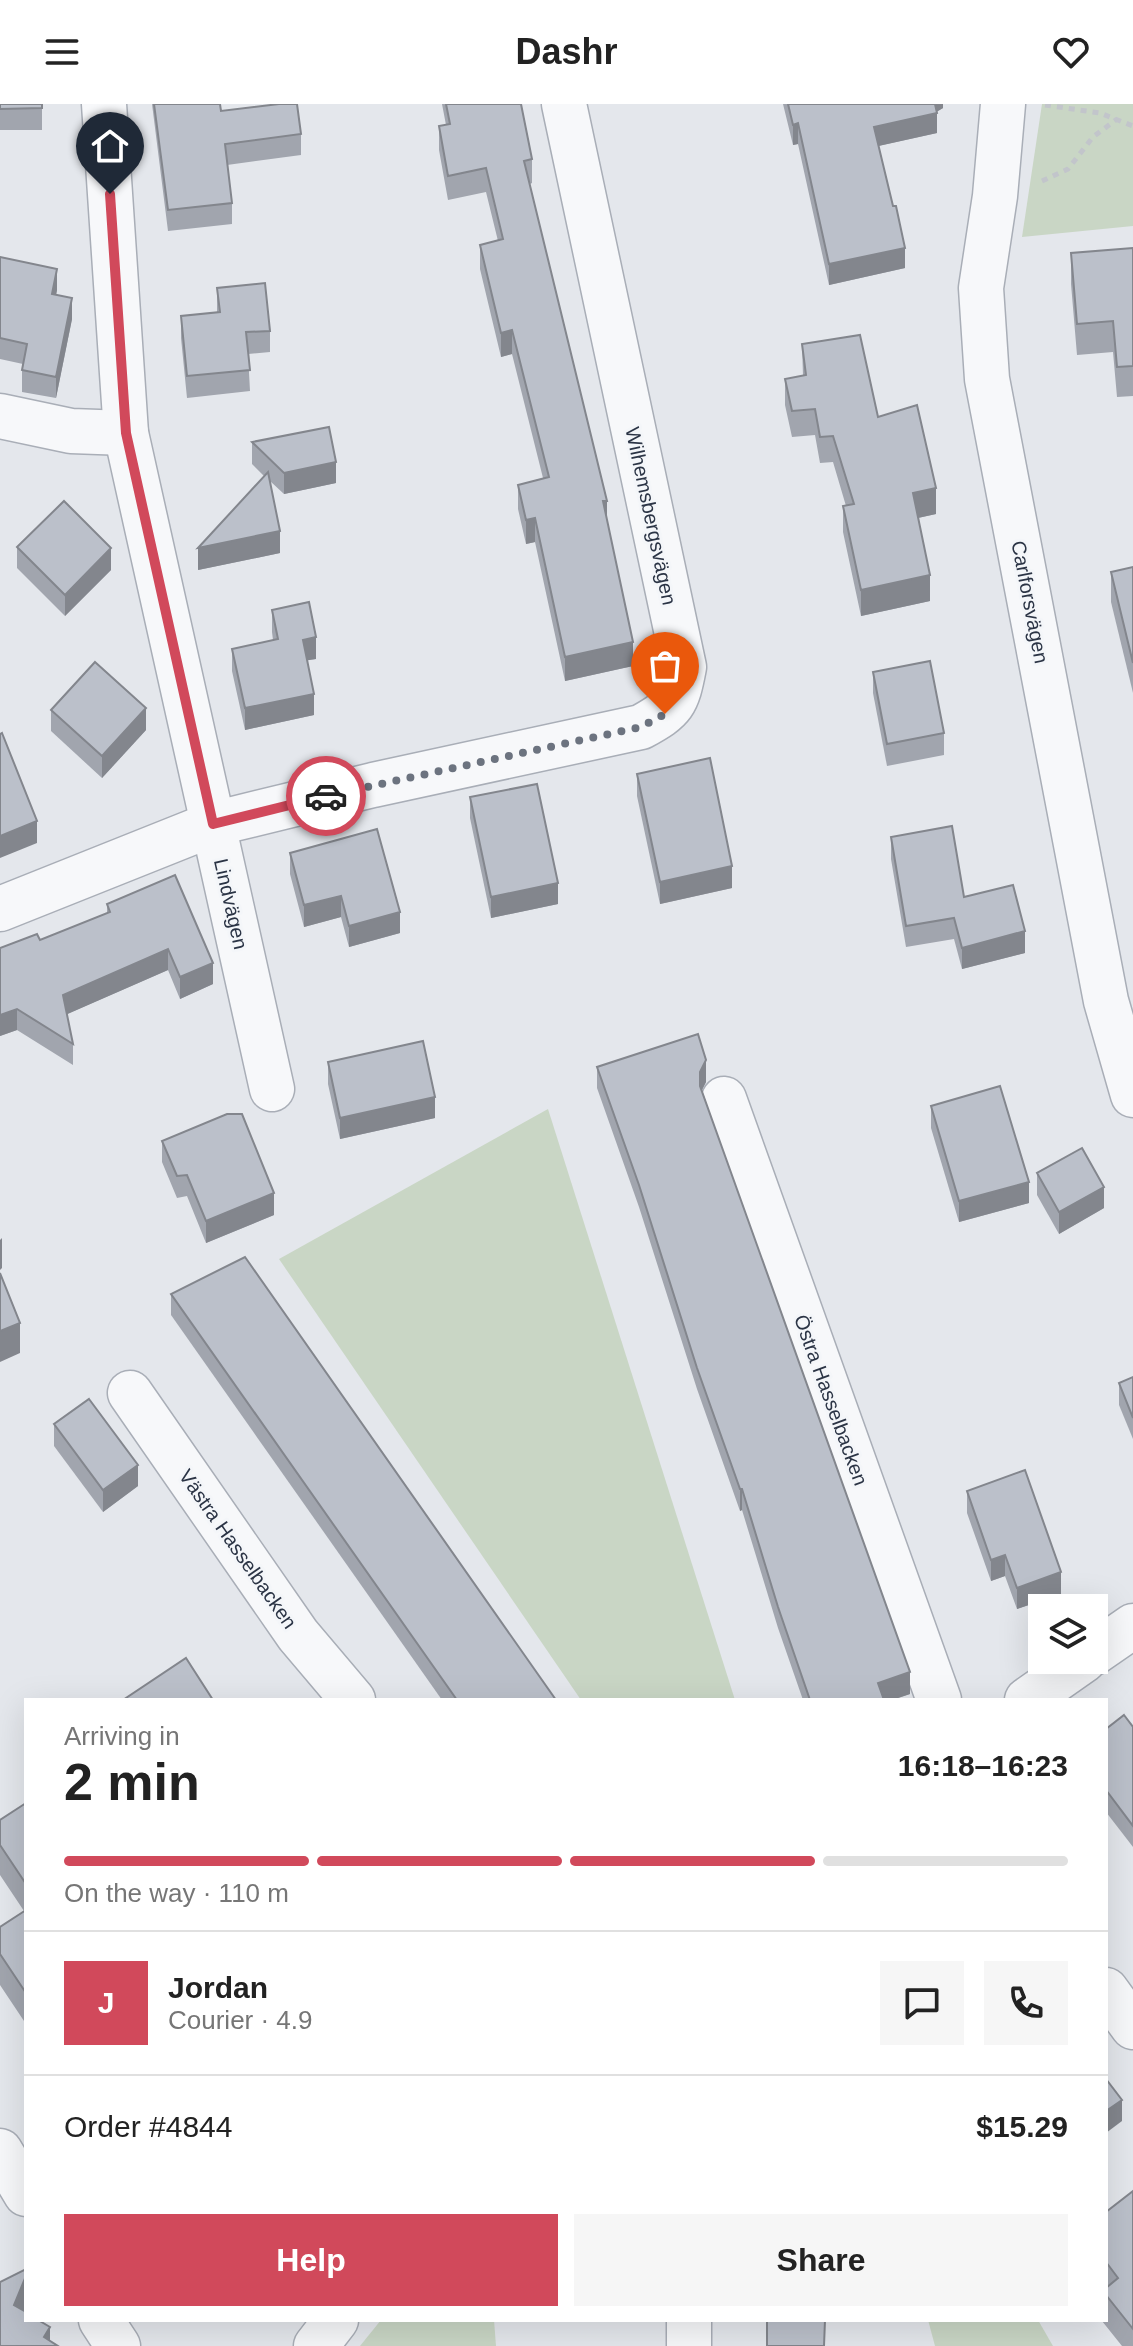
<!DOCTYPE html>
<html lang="en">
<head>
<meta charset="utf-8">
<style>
	:root { --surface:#fff; --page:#f6f6f6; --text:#222; --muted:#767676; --line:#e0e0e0; --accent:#d1495b }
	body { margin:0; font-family:Helvetica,sans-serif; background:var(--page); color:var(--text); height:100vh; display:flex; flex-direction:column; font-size:30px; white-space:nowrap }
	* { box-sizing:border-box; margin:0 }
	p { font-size:26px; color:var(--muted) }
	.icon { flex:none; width:44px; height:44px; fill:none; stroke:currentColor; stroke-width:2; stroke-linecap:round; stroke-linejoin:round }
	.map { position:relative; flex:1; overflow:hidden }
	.drawer { position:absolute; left:24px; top:1594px; width:1084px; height:624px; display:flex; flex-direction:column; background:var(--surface); border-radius:0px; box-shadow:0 8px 32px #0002 }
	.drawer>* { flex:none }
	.fabs { position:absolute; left:1028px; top:1490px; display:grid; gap:16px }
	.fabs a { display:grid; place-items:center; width:80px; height:80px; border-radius:0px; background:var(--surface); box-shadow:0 8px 32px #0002; font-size:40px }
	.pin { position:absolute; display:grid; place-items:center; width:68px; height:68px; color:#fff; margin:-82px -34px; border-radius:50% 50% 50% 0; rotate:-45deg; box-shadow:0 0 8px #0007 }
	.pin .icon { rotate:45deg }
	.courier { position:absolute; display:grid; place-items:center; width:80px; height:80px; margin:-40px; border:6px solid #d1495b; border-radius:50%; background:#fff; color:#222; box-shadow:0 2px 10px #0007 }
	.headline em { font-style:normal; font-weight:600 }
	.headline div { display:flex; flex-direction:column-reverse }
	.headline { display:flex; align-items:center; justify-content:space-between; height:136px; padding:0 40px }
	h1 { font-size:52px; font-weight:600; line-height:60px }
	.bar { display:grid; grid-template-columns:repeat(4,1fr); gap:12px 8px; align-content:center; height:96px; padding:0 40px }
	.bar i { height:10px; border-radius:6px; background:var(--line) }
	.bar .active { background:var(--accent) }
	.bar p { grid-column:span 4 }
	.line { display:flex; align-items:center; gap:20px; padding:0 40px; border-top:2px solid var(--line) }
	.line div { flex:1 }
	.round { display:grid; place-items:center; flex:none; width:84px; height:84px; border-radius:0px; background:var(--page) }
	.action { display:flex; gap:16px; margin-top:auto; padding:16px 40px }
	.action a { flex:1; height:92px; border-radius:0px; background:var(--accent); color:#fff; font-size:32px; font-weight:600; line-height:92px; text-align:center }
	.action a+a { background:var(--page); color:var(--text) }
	header { display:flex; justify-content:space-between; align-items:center; height:104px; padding:0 40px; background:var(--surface); font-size:36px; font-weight:600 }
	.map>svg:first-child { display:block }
	.green { fill:#c9d6c5 }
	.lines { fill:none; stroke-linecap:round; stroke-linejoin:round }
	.minor-casing { stroke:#a9aeb7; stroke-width:47 }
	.path { stroke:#c2c5cb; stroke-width:5; stroke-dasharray:6 6; stroke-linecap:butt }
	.minor { stroke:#f7f8fa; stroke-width:44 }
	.wall { fill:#a1a5ae }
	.shaded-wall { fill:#83868d }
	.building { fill:#bbc0ca; stroke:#83868d; stroke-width:2 }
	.done { stroke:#6c737f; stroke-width:8; stroke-dasharray:0 14.4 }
	.route { stroke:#d1495b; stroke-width:10 }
	.labels { text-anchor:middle; stroke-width:6; stroke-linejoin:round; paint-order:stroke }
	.street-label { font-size:20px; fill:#2b3445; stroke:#f4f6f9 }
</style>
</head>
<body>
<header><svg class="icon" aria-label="menu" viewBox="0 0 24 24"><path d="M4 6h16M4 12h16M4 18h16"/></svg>Dashr<svg class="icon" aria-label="heart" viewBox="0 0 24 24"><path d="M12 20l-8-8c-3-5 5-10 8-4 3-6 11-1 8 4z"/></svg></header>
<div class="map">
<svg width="1133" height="2242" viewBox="0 0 1133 2242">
	<rect width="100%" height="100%" fill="#e4e7ec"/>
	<g class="green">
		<path d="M 1042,0 L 1133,0 L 1133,122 L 1022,133 Z"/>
		<path d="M 548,1005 L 735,1596 L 581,1596 L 279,1155 Z"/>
		<path d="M 381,2216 L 494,2216 L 496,2242 L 360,2242 Z"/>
		<path d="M 928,2216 L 1038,2216 L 1053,2242 L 935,2242 Z"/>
	</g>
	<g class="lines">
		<defs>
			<g id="minor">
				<path d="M 104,0 L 126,329 L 272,985"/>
				<path d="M 1003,0 L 995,92 L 981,184 L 987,275 L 1106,897 L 1133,991"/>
				<path d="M 0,312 L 71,327 L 126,329"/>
				<path d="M 0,805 L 213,720 L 373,681 L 641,623 C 674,605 677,600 684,563 L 564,0"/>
				<path d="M 724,995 L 939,1596"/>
				<path d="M 130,1289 L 298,1531 L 353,1596"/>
				<path d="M 1094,1549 L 1133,1522"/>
				<path d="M 1027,1596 L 1084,1556"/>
				<path d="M 1106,1886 L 1133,1923"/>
				<path d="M 0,2047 L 26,2090"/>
				<path d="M 101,2216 L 118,2242"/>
				<path d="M 689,2216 L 689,2242"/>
				<path d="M 316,2242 L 336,2216"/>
			</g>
		</defs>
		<use href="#minor" class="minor-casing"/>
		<g class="path">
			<path d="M 1045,1 L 1100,9 L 1133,22"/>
			<path d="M 1042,77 L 1068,65 L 1093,33 L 1117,15"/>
		</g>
		<use href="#minor" class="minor"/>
	</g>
	<g class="wall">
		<rect x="0" y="0" width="42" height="26"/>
		<path d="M 152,0 L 220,0 L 221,7 L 301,30 L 301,51 L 227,61 L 232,99 L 232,120 L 168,127 Z"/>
		<path d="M 442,0 L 521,0 L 532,55 L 532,79 L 530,80 L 607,415 L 633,562 L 565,577 L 535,438 L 526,440 L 518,405 L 518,381 L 543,374 L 512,250 L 501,253 L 480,165 L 480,141 L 498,137 L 486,88 L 448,96 L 439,46 L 439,22 L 446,21 Z"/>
		<path d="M 783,0 L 943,0 L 943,4 L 936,8 L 937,29 L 878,42 L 905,164 L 829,181 L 798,40 L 793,41 Z"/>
		<path d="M 1133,144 L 1133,292 L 1117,293 L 1113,248 L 1077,251 L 1071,180 L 1071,149 Z"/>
		<path d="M 0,153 L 57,186 L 56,191 L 72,215 L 56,294 L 22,288 L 22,266 L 23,260 L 0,255 Z"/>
		<path d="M 217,184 L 270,227 L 270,248 L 248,250 L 250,287 L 187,294 L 181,234 L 181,212 L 217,209 Z"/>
		<path d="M 802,240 L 878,313 L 936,410 L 918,414 L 930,497 L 861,512 L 843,428 L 843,402 L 846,402 L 833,358 L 820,359 L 815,331 L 792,333 L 785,301 L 785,275 L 803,272 Z"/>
		<path d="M 252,338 L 336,379 L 284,390 L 270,377 L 280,449 L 198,466 L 264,372 L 252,360 Z"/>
		<path d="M 17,443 L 111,466 L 65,512 L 17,464 Z"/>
		<path d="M 1133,463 L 1133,589 L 1111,498 L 1111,468 Z"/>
		<path d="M 272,506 L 316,555 L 307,556 L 314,611 L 245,626 L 232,567 L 232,545 L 273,536 L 272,528 Z"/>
		<path d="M 873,568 L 944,629 L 944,651 L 887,662 L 873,589 Z"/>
		<path d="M 51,606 L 146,626 L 102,674 L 51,627 Z"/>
		<path d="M 637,670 L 732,784 L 660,800 L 637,692 Z"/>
		<path d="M 470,693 L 558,800 L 491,814 L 470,714 Z"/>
		<path d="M 891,733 L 964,793 L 1025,849 L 962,865 L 954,835 L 906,843 L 891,755 Z"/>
		<path d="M 290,749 L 400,829 L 349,843 L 341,813 L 304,823 L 290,770 Z"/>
		<path d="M 175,771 L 213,880 L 180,895 L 168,866 L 67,910 L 73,940 L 73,961 L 17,926 L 0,932 L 0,844 L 40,836 L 107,809 L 107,800 Z"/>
		<path d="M 328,958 L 435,1014 L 340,1035 L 328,980 Z"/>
		<path d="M 597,963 L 706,978 L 702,986 L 910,1590 L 892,1596 L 803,1596 L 778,1524 L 742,1406 L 740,1407 L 697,1285 L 639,1103 L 597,984 Z"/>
		<path d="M 931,1002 L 1029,1099 L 959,1118 L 931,1024 Z"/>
		<path d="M 162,1037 L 274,1111 L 206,1139 L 187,1092 L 177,1094 L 162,1058 Z"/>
		<path d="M 1037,1069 L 1104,1104 L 1059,1130 L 1037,1091 Z"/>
		<path d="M 171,1190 L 556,1596 L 442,1596 L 171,1211 Z"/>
		<path d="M 1133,1273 L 1133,1335 L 1119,1301 L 1119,1279 Z"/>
		<path d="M 54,1320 L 138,1382 L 103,1408 L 54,1342 Z"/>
		<path d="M 967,1387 L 1061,1490 L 1017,1505 L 1005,1472 L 991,1477 L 967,1409 Z"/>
		<path d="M 1133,1623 L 1133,1743 L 1106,1708 L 1106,1625 Z"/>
		<path d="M 26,1699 L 26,1920 L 0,1881 L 0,1823 L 24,1807 L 0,1771 L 0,1716 Z"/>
		<path d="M 1133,2087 L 1133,2242 L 1122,2242 L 1102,2217 L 1106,2216 L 1106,2108 Z"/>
	</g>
	<g class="shaded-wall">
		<path d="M 932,0 L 943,0 L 943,4 L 933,10 L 937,9 L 937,29 L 874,43 L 874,23 Z"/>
		<path d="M 798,19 L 798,40 L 793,41 L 793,21 Z"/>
		<path d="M 905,144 L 905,164 L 829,181 L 829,160 Z"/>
		<path d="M 57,165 L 57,186 L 52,211 L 52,190 Z"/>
		<path d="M 72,194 L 72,215 L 56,294 L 56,273 Z"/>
		<path d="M 512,226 L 512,250 L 501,253 L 501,229 Z"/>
		<path d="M 336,358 L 336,379 L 284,390 L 284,369 Z"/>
		<path d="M 936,384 L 936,410 L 913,415 L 913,389 Z"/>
		<path d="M 603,397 L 607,397 L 607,421 Z"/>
		<path d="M 535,414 L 535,438 L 526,440 L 526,416 Z"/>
		<path d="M 280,427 L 280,449 L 198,466 L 198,444 Z"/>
		<path d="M 111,444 L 111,466 L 65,512 L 65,491 Z"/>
		<path d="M 930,471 L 930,497 L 861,512 L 861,486 Z"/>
		<path d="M 316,533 L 316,555 L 303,557 L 303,536 Z"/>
		<path d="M 633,538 L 633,562 L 565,577 L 565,553 Z"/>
		<path d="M 314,590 L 314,611 L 245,626 L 245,604 Z"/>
		<path d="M 146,604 L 146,626 L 102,674 L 102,652 Z"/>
		<path d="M 37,717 L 37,739 L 0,754 L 0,732 Z"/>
		<path d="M 732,762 L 732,784 L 660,800 L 660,778 Z"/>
		<path d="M 558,779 L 558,800 L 491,814 L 491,793 Z"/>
		<path d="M 341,792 L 341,813 L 304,823 L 304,801 Z"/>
		<path d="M 400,808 L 400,829 L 349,843 L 349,822 Z"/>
		<path d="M 1025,827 L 1025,849 L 962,865 L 962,844 Z"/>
		<path d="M 168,845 L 168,866 L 63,912 L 63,891 Z"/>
		<path d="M 213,859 L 213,880 L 180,895 L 180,873 Z"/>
		<path d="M 17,905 L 17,926 L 0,932 L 0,911 Z"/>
		<path d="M 706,956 L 706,978 L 700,990 L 700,968 Z"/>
		<path d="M 435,993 L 435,1014 L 340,1035 L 340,1014 Z"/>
		<path d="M 1029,1078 L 1029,1099 L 959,1118 L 959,1097 Z"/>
		<path d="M 1104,1083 L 1104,1104 L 1059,1130 L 1059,1108 Z"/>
		<path d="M 274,1089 L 274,1111 L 206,1139 L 206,1117 Z"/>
		<path d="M 2,1134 L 2,1164 L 0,1166 L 0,1136 Z"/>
		<path d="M 20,1219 L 20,1249 L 0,1258 L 0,1227 Z"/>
		<path d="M 138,1361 L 138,1382 L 103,1408 L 103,1386 Z"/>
		<path d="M 740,1385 L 742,1385 L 742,1406 L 740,1407 Z"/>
		<path d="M 1005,1451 L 1005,1472 L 991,1477 L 991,1456 Z"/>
		<path d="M 1061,1468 L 1061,1490 L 1017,1505 L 1017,1484 Z"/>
		<path d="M 910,1568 L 910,1590 L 892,1596 L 878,1596 L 878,1579 Z"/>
		<path d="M 1122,1996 L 1122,2017 L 1106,2029 L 1106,2007 Z"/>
		<path d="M 26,2172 L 26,2203 L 14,2231 L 14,2201 Z"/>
		<path d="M 50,2223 L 50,2242 L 44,2233 Z"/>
	</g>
	<g class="building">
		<path d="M 0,0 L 42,0 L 42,4 L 0,5 Z"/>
		<path d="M 154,0 L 220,0 L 221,7 L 279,0 L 297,0 L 301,30 L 225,40 L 232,99 L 168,106 Z"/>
		<path d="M 446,0 L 521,0 L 532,55 L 524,57 L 607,397 L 603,397 L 633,538 L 565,553 L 535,414 L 526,416 L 518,381 L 549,373 L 512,226 L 501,229 L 480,141 L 503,135 L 486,64 L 448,72 L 439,22 L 450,20 Z"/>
		<path d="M 788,0 L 935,0 L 937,9 L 874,23 L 893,102 L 896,102 L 905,144 L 829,160 L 798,19 L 793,21 Z"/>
		<path d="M 1133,144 L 1133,262 L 1117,263 L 1113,217 L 1077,220 L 1071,149 Z"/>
		<path d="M 0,153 L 57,165 L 52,190 L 72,194 L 56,273 L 22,266 L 27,240 L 0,234 Z"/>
		<path d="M 265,179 L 270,227 L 246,228 L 250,266 L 187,272 L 181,212 L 220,208 L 217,184 Z"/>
		<path d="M 860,231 L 878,313 L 917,301 L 936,384 L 913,389 L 930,471 L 861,486 L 843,402 L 854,400 L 833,332 L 820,333 L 815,305 L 792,307 L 785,275 L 806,271 L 802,240 Z"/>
		<path d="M 329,323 L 336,358 L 284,369 L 252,338 Z"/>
		<path d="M 268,368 L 280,427 L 198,444 Z"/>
		<path d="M 64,397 L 111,444 L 65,491 L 17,443 Z"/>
		<path d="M 1133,463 L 1133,559 L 1111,468 Z"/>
		<path d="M 309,498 L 316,533 L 303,536 L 314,590 L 245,604 L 232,545 L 278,535 L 272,506 Z"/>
		<path d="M 930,557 L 944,629 L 887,640 L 873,568 Z"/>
		<path d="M 95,558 L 146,604 L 102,652 L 51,606 Z"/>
		<path d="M 2,629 L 37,717 L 0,732 L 0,630 Z"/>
		<path d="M 710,654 L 732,762 L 660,778 L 637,670 Z"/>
		<path d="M 537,680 L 558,779 L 491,793 L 470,693 Z"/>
		<path d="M 952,722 L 964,793 L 1013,781 L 1025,827 L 962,844 L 954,814 L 906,822 L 891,733 Z"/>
		<path d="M 377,725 L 400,808 L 349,822 L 341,792 L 304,801 L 290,749 Z"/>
		<path d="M 175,771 L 213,859 L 180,873 L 168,845 L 63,891 L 73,940 L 17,905 L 0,911 L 0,844 L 37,830 L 40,836 L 110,808 L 107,800 Z"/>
		<path d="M 698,930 L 706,956 L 700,968 L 700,982 L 910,1568 L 878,1579 L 884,1596 L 810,1596 L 778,1503 L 742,1385 L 740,1385 L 697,1264 L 639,1081 L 597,963 Z"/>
		<path d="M 423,937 L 435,993 L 340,1014 L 328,958 Z"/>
		<path d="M 1000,982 L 1029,1078 L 959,1097 L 931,1002 Z"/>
		<path d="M 227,1010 L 242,1010 L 274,1089 L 206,1117 L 187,1071 L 177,1072 L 162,1037 Z"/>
		<path d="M 1082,1044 L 1104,1083 L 1059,1108 L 1037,1069 Z"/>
		<path d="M 245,1153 L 556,1596 L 457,1596 L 171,1190 Z"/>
		<path d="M 0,1169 L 20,1219 L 0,1227 Z"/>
		<path d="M 1133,1273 L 1133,1314 L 1119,1279 Z"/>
		<path d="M 89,1295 L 138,1361 L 103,1386 L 54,1320 Z"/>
		<path d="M 1025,1366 L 1061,1468 L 1017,1484 L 1005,1451 L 991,1456 L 967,1387 Z"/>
		<path d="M 186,1554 L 213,1596 L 123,1596 Z"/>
		<path d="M 1124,1611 L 1133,1623 L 1133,1722 L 1106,1686 L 1106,1625 Z"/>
		<path d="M 26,1699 L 26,1780 L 0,1741 L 0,1716 Z"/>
		<path d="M 26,1806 L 26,1889 L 0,1850 L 0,1823 Z"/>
		<path d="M 1106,1975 L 1122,1996 L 1106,2007 Z"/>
		<path d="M 1133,2087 L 1133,2225 L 1106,2191 L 1106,2184 L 1118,2174 L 1106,2158 L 1106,2108 Z"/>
		<path d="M 26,2165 L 26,2172 L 14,2201 L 26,2208 L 26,2216 L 38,2216 L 50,2223 L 44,2233 L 58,2242 L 0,2242 L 0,2178 Z"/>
		<path d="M 767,2216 L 825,2216 L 824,2242 L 767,2242 Z"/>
	</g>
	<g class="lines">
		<path class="done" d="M 326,692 L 641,623 L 665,610"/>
		<path class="route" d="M 110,90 L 126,329 L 213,720 L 326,692"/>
	</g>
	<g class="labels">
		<g class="street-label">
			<text transform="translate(651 412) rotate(78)" y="7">Wilhemsbergsvägen</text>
			<text transform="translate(1030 498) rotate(79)" y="7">Carlforsvägen</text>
			<text transform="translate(231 800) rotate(77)" y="7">Lindvägen</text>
			<text transform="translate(831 1296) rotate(70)" y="7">Östra Hasselbacken</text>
			<text transform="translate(238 1445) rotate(55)" y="7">Västra Hasselbacken</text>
		</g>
	</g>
</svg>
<div class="fabs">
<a><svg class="icon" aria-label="layers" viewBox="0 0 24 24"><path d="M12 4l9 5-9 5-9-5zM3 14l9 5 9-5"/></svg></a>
</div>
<div class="pin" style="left:665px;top:610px;background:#ea580c"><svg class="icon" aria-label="bag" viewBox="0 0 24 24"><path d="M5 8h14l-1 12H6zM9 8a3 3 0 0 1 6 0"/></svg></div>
<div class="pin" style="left:110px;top:90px;background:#1f2937"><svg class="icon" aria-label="home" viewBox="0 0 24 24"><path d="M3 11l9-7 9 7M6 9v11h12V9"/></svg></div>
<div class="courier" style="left:326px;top:692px"><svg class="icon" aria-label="car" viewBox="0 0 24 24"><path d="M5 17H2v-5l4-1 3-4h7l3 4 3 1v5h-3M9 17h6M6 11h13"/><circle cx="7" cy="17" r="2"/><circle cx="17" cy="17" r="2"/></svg></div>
<section class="drawer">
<div class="headline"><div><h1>2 min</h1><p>Arriving in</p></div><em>16:18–16:23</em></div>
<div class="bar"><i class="active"></i><i class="active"></i><i class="active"></i><i></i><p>On the way · 110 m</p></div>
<div class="line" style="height:144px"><b class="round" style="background:var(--accent);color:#fff">J</b><div><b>Jordan</b><p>Courier · 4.9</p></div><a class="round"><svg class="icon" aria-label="chat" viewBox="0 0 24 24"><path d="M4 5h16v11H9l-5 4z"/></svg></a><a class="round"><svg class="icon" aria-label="phone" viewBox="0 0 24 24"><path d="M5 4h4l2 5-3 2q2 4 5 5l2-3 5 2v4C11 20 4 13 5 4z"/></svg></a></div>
<div class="line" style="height:104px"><div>Order #4844</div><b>$15.29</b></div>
<div class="action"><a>Help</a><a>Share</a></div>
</section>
</div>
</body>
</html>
